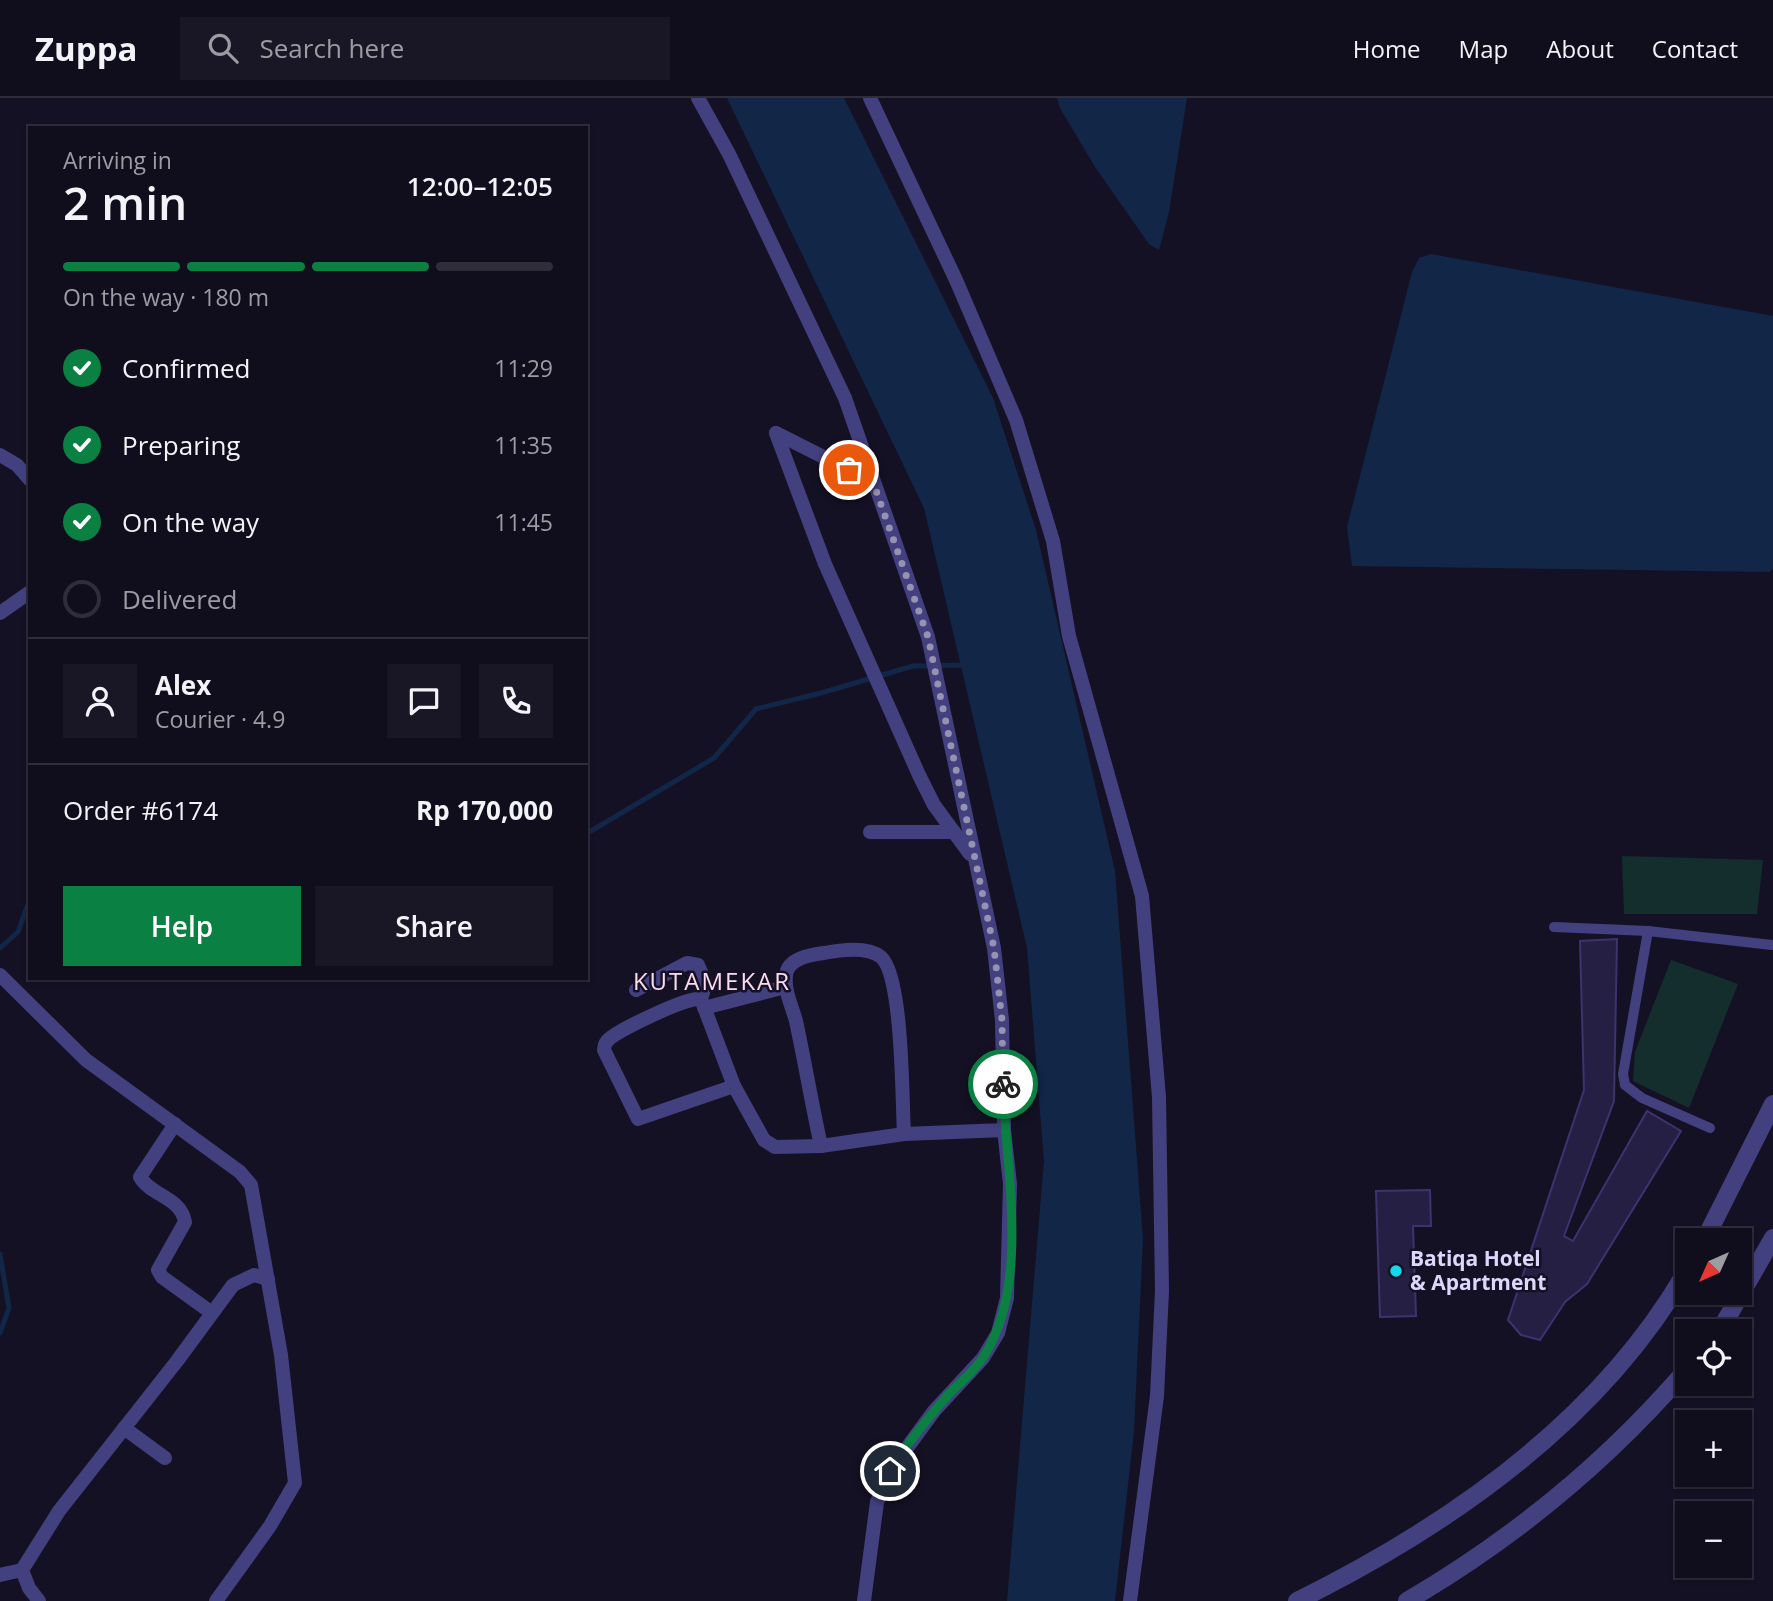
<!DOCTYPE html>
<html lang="en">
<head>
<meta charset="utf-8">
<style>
	:root { --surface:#100d1c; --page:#191625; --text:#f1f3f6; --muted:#9c9ca3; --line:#302d3b; --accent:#0b8043 }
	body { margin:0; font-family:"Open Sans",sans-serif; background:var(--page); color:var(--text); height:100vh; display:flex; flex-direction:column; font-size:26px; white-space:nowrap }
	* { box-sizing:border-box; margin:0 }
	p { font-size:23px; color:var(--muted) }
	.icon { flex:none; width:38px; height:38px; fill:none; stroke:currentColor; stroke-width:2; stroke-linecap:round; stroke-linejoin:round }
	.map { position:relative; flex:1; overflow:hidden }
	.sheet { position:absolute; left:28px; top:28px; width:560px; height:854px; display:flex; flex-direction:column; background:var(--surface); border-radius:0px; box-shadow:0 2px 5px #0004,0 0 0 2px var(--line) }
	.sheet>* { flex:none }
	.needle { width:46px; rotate:225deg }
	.tools { position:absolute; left:1675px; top:1130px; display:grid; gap:14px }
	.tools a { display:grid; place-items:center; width:77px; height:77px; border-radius:0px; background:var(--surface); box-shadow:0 2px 5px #0004,0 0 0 2px var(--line); font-size:35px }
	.pin { position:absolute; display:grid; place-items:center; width:60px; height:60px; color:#fff; margin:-30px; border:4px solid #fff; border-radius:50%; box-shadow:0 2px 7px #0007 }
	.courier { position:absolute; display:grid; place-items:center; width:70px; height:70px; margin:-35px; border:5px solid #0b8043; border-radius:50%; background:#fff; color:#222; box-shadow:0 2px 9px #0007 }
	.headline em { font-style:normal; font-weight:600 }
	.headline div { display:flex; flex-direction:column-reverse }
	.headline { display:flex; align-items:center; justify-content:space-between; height:119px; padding:0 35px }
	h1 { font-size:46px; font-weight:600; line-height:52px }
	.bar { display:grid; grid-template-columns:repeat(4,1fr); gap:10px 7px; align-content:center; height:84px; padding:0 35px }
	.bar i { height:9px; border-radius:5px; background:var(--line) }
	.bar .on { background:var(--accent) }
	.bar p { grid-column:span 4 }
	.line { display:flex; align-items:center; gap:18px; padding:0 35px; border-top:2px solid var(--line) }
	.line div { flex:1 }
	.round { display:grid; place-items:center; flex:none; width:74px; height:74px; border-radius:0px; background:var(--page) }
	ol { padding:0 35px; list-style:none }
	li { display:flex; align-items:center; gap:21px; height:77px }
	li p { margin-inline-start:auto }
	li .icon { padding:7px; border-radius:50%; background:var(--accent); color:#fff; stroke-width:4 }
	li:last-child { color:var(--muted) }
	li i { width:38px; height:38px; border:4px solid var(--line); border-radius:50% }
	.cta { display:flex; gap:14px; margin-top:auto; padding:14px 35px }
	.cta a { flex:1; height:80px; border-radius:0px; background:var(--accent); color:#fff; font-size:28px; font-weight:600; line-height:80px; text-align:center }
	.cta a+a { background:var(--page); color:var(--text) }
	header { display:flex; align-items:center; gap:42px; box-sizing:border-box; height:98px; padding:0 35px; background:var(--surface); border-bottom:2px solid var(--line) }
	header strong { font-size:33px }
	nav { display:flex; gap:38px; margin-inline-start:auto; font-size:24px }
	.search { width:490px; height:63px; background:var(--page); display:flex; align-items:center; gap:18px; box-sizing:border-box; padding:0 24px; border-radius:0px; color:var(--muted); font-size:26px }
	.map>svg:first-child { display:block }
	.green { fill:#142e2e }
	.water { fill:#122648 }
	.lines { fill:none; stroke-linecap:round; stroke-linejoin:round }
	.stream { stroke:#122648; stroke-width:5 }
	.building { fill:#261f44; stroke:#3f326f; stroke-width:2 }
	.pedestrian { stroke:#434080; stroke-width:10 }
	.minor { stroke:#434080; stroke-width:14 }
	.tertiary { stroke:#434080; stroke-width:18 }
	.done { stroke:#9692b1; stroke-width:7; stroke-dasharray:0 12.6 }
	.route { stroke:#0b8043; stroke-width:9 }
	.poi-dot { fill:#14d6ec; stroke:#151125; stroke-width:2.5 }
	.labels { text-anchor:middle; stroke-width:5; stroke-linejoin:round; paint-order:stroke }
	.poi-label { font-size:21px; font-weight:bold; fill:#dcd8fc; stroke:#151125; text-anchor:start }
	.quarter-label { font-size:24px; letter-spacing:2px; fill:#fcdaef; stroke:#151125 }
</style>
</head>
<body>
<header>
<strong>Zuppa</strong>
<div class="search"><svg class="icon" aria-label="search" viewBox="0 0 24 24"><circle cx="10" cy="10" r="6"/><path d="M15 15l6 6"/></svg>Search here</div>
<nav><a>Home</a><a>Map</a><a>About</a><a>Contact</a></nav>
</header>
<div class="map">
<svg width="1773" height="1503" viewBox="0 0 1773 1503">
	<rect width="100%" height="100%" fill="#151125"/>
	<g class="green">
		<path d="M 1622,758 L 1763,762 L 1757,816 L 1624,816 Z"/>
		<path d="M 1671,862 L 1738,886 L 1689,1010 L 1633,983 L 1635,954 Z"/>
	</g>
	<g class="water">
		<path d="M 727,0 L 844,0 L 993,300 L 1036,432 L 1115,773 L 1143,1141 L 1134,1333 L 1115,1503 L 1007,1503 L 1044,1063 L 1027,850 L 924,410 Z"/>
		<path d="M 1057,0 L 1187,0 L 1169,114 L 1159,152 L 1149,146 L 1095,69 L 1060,10 Z"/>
		<path d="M 1431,156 L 1773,218 L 1773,471 L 1769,474 L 1352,468 L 1347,429 L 1412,174 L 1419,160 Z"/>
	</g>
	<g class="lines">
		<g class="stream">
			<path d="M 586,736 L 714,660 L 756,611 L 821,595 L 913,568 L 966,567"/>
			<path d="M 0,850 L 18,834 L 30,800"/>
			<path d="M 0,1156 L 9,1210 L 0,1235"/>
		</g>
	</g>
	<g class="building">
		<path d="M 1617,841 L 1614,1003 L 1564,1138 L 1573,1143 L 1647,1013 L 1681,1033 L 1587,1186 L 1565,1204 L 1540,1242 L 1521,1237 L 1508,1222 L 1584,992 L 1580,843 Z"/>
		<path d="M 1430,1092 L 1431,1128 L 1413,1128 L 1416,1218 L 1380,1219 L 1376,1093 Z"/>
	</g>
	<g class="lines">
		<g class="pedestrian">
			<path d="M 1554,829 L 1648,833 L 1772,847"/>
			<path d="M 1648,833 L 1623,976 L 1625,987 L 1642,1000 L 1710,1030"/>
		</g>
		<g class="minor">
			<path d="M 698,0 L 729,56 L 845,300 L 928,539 L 994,850 L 1002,922 L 1004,1032 L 1010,1086 L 1007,1200 L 998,1235 L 983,1260 L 934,1313 L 890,1373 L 877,1404 L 864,1503"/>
			<path d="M 870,0 L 956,182 L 1016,322 L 1053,443 L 1069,538 L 1142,798 L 1159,999 L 1162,1193 L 1157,1298 L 1130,1503"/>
			<path d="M 776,335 L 825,466 L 919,677 L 934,707 L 970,756"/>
			<path d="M 776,335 L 873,384"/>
			<path d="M 0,357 L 17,367 L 30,382"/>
			<path d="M 0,515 L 30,494"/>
			<path d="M 870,734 L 954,734"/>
			<path d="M 0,877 L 86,962 L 240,1074 L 251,1087 L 281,1257 L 295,1385 L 270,1428 L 216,1503"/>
			<path d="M 636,892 L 687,865 L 698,867 L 706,885 L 701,901 L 734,988 L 764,1042 L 775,1049 L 821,1048 L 904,1036 L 1004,1032"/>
			<path d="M 701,901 C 689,898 618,932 608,942 C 604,946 605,947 604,952 L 638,1021 L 734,988"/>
			<path d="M 704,910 L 785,889"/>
			<path d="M 175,1026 L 140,1079 C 151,1098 181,1099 185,1124 L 158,1172 L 162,1179 L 212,1215"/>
			<path d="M 821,1048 C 812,1007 805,965 796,923 C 792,908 784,893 786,877 C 788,860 810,857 824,855 C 839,852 868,848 881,859 C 903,878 902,1003 904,1036"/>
			<path d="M 124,1330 L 165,1360"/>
			<path d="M 0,1477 L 22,1472"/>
			<path d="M 39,1503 L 29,1490 L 22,1472 L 59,1413 L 177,1263 L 233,1187 L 254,1177 L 268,1181"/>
		</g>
		<g class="tertiary">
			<path d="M 1704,1143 L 1773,1006"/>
			<path d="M 1719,1234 L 1773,1140"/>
			<path d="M 1297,1503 C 1449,1428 1601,1322 1687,1172"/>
			<path d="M 1407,1503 C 1513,1441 1607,1364 1687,1271"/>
		</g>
	</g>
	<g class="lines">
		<path class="done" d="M 849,372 L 873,384 L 928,539 L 938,587 L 994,850 L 1002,922 L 1003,986"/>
		<path class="route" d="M 890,1373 C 907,1346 927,1321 948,1297 C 960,1284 975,1273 984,1258 C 1031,1184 1005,1069 1003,986"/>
	</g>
	<circle class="poi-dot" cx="1396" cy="1173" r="7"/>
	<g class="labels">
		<g class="poi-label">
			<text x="1410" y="1168">Batiqa Hotel<tspan x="1410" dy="24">&amp; Apartment</tspan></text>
		</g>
		<g class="quarter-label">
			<text x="712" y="892">KUTAMEKAR</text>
		</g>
	</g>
</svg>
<div class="tools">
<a><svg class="needle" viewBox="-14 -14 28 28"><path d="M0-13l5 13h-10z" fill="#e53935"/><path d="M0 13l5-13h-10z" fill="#9c9ca3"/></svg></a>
<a><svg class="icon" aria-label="locate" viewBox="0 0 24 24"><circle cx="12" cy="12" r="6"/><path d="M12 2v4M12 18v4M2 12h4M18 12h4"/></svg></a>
<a>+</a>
<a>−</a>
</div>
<div class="pin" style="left:849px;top:372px;background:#ea580c"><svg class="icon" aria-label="bag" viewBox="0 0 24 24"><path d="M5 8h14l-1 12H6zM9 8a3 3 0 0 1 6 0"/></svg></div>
<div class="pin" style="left:890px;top:1373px;background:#1f2937"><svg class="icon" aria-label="home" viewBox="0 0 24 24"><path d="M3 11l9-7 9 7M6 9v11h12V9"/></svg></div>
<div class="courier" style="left:1003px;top:986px"><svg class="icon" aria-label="bike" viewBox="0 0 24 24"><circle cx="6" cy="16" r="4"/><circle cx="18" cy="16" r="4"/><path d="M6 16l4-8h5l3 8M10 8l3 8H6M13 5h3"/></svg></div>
<section class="sheet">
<div class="headline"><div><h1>2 min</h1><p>Arriving in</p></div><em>12:00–12:05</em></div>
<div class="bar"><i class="on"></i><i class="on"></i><i class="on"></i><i></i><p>On the way · 180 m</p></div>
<ol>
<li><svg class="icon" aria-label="check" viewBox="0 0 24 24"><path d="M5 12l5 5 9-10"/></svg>Confirmed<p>11:29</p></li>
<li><svg class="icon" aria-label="check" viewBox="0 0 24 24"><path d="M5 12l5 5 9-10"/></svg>Preparing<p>11:35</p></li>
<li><svg class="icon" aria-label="check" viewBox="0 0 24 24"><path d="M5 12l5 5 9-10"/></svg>On the way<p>11:45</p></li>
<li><i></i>Delivered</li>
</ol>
<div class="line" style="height:126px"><a class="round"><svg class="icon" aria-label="person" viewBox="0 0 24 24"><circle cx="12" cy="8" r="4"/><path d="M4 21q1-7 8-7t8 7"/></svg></a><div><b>Alex</b><p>Courier · 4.9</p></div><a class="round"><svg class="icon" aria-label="chat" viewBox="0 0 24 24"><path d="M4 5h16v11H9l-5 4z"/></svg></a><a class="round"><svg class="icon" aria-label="phone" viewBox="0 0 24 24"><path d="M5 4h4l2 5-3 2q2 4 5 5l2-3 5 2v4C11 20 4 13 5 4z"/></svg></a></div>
<div class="line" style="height:91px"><div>Order #6174</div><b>Rp 170,000</b></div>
<div class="cta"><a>Help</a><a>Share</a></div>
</section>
</div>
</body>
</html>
